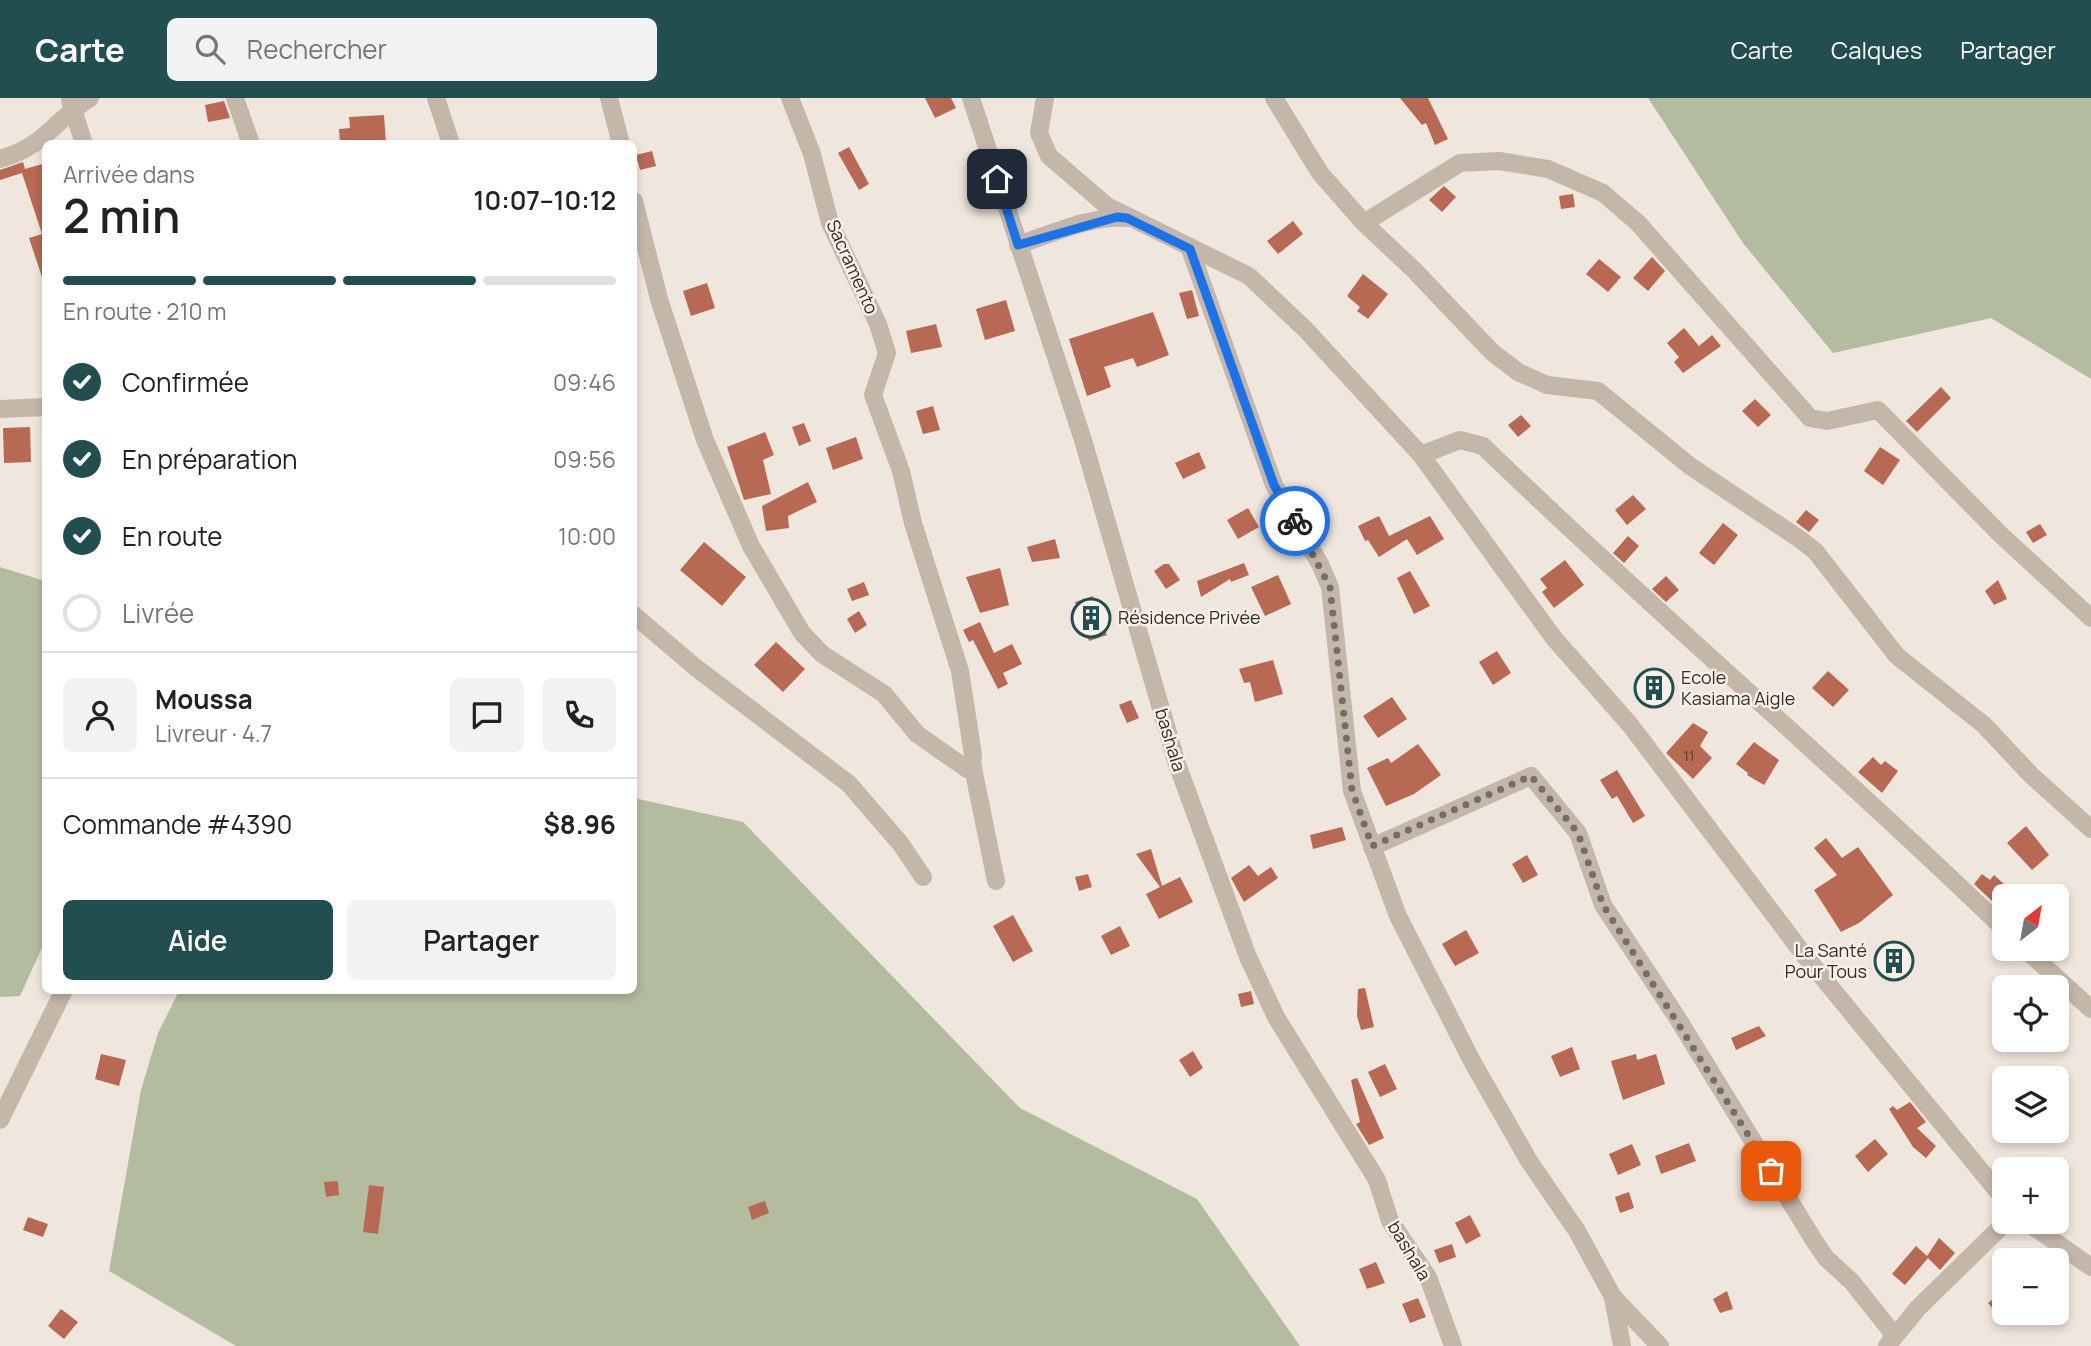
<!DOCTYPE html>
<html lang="fr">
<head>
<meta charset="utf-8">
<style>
	:root { --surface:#fff; --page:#f2f2f2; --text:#222; --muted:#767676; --line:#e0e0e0; --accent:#234e50 }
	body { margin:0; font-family:Manrope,sans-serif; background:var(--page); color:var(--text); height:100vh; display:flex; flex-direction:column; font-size:26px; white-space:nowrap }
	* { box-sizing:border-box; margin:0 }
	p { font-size:23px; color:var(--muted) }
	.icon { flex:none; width:38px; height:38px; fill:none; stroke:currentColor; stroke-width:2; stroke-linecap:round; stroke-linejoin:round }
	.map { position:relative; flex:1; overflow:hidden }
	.drawer { position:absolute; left:42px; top:42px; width:595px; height:854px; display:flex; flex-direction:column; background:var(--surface); border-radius:10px; box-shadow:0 4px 10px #0003 }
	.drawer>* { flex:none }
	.needle { width:46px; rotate:31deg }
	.tools { position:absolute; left:1992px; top:786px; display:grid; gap:14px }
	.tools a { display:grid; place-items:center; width:77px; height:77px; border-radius:10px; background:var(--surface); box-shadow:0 4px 10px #0003; font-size:35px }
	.pin { position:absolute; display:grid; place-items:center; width:60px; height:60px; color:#fff; margin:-30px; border-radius:14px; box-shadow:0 4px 10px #0006 }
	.courier { position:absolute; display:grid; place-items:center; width:70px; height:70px; margin:-35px; border:5px solid #1a73e8; border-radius:50%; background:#fff; color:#222; box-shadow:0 2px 9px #0007 }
	.headline em { font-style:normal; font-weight:600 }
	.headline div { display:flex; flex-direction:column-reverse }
	.headline { display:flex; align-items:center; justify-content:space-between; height:119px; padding:0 21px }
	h1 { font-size:46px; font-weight:600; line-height:52px }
	.bar { display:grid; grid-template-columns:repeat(4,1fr); gap:10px 7px; align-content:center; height:84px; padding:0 21px }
	.bar i { height:9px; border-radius:5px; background:var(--line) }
	.bar .current { background:var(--accent) }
	.bar p { grid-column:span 4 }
	.line { display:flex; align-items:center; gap:18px; padding:0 21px; border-top:2px solid var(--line) }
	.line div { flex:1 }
	.round { display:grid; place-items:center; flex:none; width:74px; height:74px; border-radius:10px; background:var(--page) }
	ol { padding:0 21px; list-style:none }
	li { display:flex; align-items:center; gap:21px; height:77px }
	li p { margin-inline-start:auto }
	li .icon { padding:7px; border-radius:50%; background:var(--accent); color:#fff; stroke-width:4 }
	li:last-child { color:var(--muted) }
	li i { width:38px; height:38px; border:4px solid var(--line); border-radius:50% }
	.button { display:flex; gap:14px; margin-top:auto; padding:14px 21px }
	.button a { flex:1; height:80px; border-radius:10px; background:var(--accent); color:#fff; font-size:28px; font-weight:600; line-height:80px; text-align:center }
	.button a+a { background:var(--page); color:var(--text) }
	header { display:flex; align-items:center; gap:42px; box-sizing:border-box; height:98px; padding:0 35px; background:var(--accent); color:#fff }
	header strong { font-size:33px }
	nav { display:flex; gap:38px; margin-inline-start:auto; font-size:24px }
	.search { width:490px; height:63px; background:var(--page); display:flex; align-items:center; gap:18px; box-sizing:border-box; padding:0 24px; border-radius:10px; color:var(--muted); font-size:26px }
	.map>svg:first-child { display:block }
	.green { fill:#b3bc9e }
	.building { fill:#b76953 }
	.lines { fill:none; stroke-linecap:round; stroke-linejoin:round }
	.minor { stroke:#c5b6aa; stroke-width:18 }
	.done { stroke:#756d68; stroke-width:7; stroke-dasharray:0 12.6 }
	.route { stroke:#1a73e8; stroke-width:9 }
	.labels { text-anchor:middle; stroke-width:5; stroke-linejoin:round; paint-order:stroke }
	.number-label { font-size:14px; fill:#553b34 }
	.street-label { font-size:18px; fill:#342c29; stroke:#f7f0e8 }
	.poi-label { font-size:18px; fill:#342c29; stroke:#f7f0e8; text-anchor:start }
</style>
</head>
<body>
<header>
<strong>Carte</strong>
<div class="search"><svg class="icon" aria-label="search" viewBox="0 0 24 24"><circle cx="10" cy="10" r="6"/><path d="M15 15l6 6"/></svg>Rechercher</div>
<nav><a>Carte</a><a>Calques</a><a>Partager</a></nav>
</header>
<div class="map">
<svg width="2091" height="1248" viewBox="0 0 2091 1248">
	<rect width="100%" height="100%" fill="#efe6dd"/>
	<g class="green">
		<path d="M 1648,0 L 2091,0 L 2091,281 L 1991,220 L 1833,255 L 1743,145 Z"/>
		<path d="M 0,469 L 45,483 L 45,843 L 20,898 L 0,899 Z"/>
		<path d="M 634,700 L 743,724 L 1020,1010 L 1197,1101 L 1300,1248 L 236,1248 L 109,1173 L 141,992 L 158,935 L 179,893 L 634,892 Z"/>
	</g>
	<g class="building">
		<path d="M 925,0 L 951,0 L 956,10 L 935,20 Z"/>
		<path d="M 1400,0 L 1428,0 L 1448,41 L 1435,47 L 1426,25 L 1422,27 Z"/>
		<path d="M 224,3 L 230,20 L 208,24 L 205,7 Z"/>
		<path d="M 384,17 L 386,46 L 340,46 L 339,31 L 350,30 L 349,19 Z"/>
		<path d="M 849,49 L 869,86 L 859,92 L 838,55 Z"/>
		<path d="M 652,53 L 656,68 L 640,72 L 636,57 Z"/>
		<path d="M 23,64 L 25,71 L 46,65 L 46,182 L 43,182 L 29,140 L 42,136 L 22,75 L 0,82 L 0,72 Z"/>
		<path d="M 1444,88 L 1456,99 L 1442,114 L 1429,102 Z"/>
		<path d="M 1573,96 L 1575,109 L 1561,111 L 1559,98 Z"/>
		<path d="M 1293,123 L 1303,136 L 1278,156 L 1267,143 Z"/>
		<path d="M 1652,159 L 1665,173 L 1648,193 L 1633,180 Z"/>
		<path d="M 1599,161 L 1621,179 L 1608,194 L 1586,176 Z"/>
		<path d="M 1363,176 L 1388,196 L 1368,221 L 1357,213 L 1360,209 L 1347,198 Z"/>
		<path d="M 707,185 L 715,210 L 691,218 L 683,193 Z"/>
		<path d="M 1192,192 L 1199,218 L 1187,221 L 1179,195 Z"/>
		<path d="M 1006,202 L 1015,233 L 985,242 L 976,211 Z"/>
		<path d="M 1153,214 L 1169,257 L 1137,269 L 1133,260 L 1104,269 L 1111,289 L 1087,298 L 1069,241 Z"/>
		<path d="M 936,226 L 942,249 L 911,255 L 906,233 Z"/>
		<path d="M 1684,230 L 1699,248 L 1712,237 L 1721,248 L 1683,275 L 1674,264 L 1679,259 L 1667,245 Z"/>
		<path d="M 1941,289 L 1951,300 L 1917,334 L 1906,323 Z"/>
		<path d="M 1755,301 L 1771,317 L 1758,329 L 1742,313 Z"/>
		<path d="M 933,308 L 940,332 L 923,336 L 916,313 Z"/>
		<path d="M 1521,317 L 1531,328 L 1518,339 L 1508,327 Z"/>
		<path d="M 804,325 L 811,343 L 799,348 L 792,329 Z"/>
		<path d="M 30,329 L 31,364 L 4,365 L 3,330 Z"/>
		<path d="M 765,334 L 774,357 L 763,362 L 771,396 L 744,402 L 727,349 Z"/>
		<path d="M 856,339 L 863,361 L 833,372 L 826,350 Z"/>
		<path d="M 1880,349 L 1900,362 L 1883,387 L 1864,373 Z"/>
		<path d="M 1199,354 L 1206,370 L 1183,381 L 1175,365 Z"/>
		<path d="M 808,384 L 817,404 L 788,418 L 789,430 L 766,433 L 762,408 Z"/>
		<path d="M 1633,397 L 1646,411 L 1627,427 L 1615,412 Z"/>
		<path d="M 1248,410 L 1259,429 L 1238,441 L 1227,422 Z"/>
		<path d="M 1806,412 L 1819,422 L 1809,434 L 1796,424 Z"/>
		<path d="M 1379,418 L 1389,438 L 1430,418 L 1444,441 L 1417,457 L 1407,441 L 1379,459 L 1368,442 L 1365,443 L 1358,428 Z"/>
		<path d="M 1723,425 L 1738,437 L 1714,467 L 1699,455 Z"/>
		<path d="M 2040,426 L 2047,437 L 2033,445 L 2026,434 Z"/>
		<path d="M 1628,438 L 1639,448 L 1624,465 L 1613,455 Z"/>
		<path d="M 1055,441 L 1060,460 L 1032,464 L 1027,449 Z"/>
		<path d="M 704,444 L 746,479 L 722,508 L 680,472 Z"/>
		<path d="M 1565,462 L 1584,487 L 1554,510 L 1542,494 L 1547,490 L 1540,481 Z"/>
		<path d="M 1244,465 L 1249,477 L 1231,484 L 1230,481 L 1201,499 L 1197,483 Z"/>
		<path d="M 1164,466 L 1169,466 L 1180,482 L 1166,491 L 1154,473 Z"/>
		<path d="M 1000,470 L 1009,507 L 980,515 L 966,479 Z"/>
		<path d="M 1410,473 L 1430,508 L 1414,516 L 1397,480 Z"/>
		<path d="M 1278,477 L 1291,506 L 1265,518 L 1251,489 Z"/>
		<path d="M 1666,478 L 1679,492 L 1666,504 L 1652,491 Z"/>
		<path d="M 1998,482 L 2007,501 L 1994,507 L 1985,493 Z"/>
		<path d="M 864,484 L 869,497 L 852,503 L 847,491 Z"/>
		<path d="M 1093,498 L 1107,537 L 1089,543 L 1075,504 Z"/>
		<path d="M 859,513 L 867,527 L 855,535 L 847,521 Z"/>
		<path d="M 980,524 L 994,555 L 1012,546 L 1022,566 L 1003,575 L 1008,586 L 998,591 L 973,542 L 969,544 L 963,532 Z"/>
		<path d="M 776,544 L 805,571 L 783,594 L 754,567 Z"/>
		<path d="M 1497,553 L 1511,575 L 1493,587 L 1479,564 Z"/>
		<path d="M 1273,562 L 1283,596 L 1255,604 L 1250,584 L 1244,585 L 1239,571 Z"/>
		<path d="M 1828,573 L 1849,592 L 1833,609 L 1812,590 Z"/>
		<path d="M 1392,599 L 1407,621 L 1378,640 L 1363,618 Z"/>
		<path d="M 1131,602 L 1139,620 L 1127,625 L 1119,607 Z"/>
		<path d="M 1693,625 L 1708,634 L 1700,648 L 1712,660 L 1693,681 L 1666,655 Z"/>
		<path d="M 1754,644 L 1779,662 L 1764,687 L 1747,677 L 1748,675 L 1736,666 Z"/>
		<path d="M 1418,646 L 1441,677 L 1414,696 L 1386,708 L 1367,670 L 1388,660 L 1391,665 Z"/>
		<path d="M 1873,659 L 1881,667 L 1885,663 L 1898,673 L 1882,695 L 1858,674 Z"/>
		<path d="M 1617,672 L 1645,718 L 1633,725 L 1617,698 L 1612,701 L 1600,682 Z"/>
		<path d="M 2026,728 L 2049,757 L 2032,772 L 2007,745 Z"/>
		<path d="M 1342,729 L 1346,742 L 1313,751 L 1310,737 Z"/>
		<path d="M 1826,740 L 1842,760 L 1858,749 L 1893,797 L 1859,825 L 1841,834 L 1814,792 L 1837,777 L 1814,750 Z"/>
		<path d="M 1151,751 L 1162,788 L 1180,779 L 1193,804 L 1159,821 L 1146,796 L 1160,789 L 1136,756 Z"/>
		<path d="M 1527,757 L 1538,777 L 1523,785 L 1512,766 Z"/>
		<path d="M 1249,767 L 1258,778 L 1271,769 L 1278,780 L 1244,804 L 1231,780 Z"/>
		<path d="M 1088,776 L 1092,789 L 1079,793 L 1075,779 Z"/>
		<path d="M 1982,776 L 1990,782 L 1994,777 L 2005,787 L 1992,803 L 1974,786 Z"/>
		<path d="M 1013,817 L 1033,853 L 1013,864 L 993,828 Z"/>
		<path d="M 1120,828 L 1130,848 L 1111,857 L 1101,838 Z"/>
		<path d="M 1466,832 L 1479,855 L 1455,868 L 1442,846 Z"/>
		<path d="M 1365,890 L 1374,929 L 1361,932 L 1357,918 L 1358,891 Z"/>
		<path d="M 1251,893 L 1254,906 L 1241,909 L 1238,896 Z"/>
		<path d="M 1759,928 L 1766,938 L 1736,952 L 1731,940 Z"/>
		<path d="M 1572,949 L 1580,971 L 1560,979 L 1551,958 Z"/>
		<path d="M 1193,953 L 1203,970 L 1190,979 L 1179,962 Z"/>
		<path d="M 101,956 L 126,962 L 119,988 L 95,981 Z"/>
		<path d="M 1636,956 L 1637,962 L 1656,956 L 1665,986 L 1623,1002 L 1611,963 Z"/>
		<path d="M 1385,966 L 1397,991 L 1380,999 L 1368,974 Z"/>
		<path d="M 1357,980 L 1384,1040 L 1369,1047 L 1356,1026 L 1360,1024 L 1351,982 Z"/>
		<path d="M 1910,1004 L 1926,1024 L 1917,1030 L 1936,1048 L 1926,1060 L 1913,1049 L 1889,1011 L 1893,1008 L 1897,1012 Z"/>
		<path d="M 1875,1041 L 1888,1056 L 1868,1074 L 1855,1058 Z"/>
		<path d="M 1689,1045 L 1696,1063 L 1661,1076 L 1655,1058 Z"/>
		<path d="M 1632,1046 L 1641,1067 L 1618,1077 L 1609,1056 Z"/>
		<path d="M 338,1083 L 339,1097 L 326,1099 L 324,1084 Z"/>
		<path d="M 369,1087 L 384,1089 L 378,1136 L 363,1134 Z"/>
		<path d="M 1629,1094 L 1634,1110 L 1620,1115 L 1615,1099 Z"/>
		<path d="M 765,1103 L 769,1115 L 752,1122 L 748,1109 Z"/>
		<path d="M 1470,1117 L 1481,1138 L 1466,1146 L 1455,1125 Z"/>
		<path d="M 28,1119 L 48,1126 L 43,1139 L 23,1132 Z"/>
		<path d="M 1939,1140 L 1955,1155 L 1940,1172 L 1928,1160 L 1905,1187 L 1892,1176 L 1916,1148 L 1927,1158 Z"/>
		<path d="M 1452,1146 L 1456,1159 L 1439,1165 L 1434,1152 Z"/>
		<path d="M 1376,1164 L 1385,1185 L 1367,1191 L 1359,1171 Z"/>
		<path d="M 1727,1193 L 1733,1211 L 1720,1215 L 1713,1201 Z"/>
		<path d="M 2004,1193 L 2004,1224 L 1988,1205 Z"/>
		<path d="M 1418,1200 L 1426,1219 L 1410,1225 L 1402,1206 Z"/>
		<path d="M 61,1211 L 78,1224 L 64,1241 L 48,1228 Z"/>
	</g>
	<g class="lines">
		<g class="minor">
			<path d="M 235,0 L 251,46"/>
			<path d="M 436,0 L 451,46"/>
			<path d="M 609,0 L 621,46"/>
			<path d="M 971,0 L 1083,342 L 1177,666 L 1248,859 L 1276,919 L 1377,1082 L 1390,1123 L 1428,1179 L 1453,1248"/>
			<path d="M 1045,0 L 1039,35 L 1049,58 L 1107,108 L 1249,178 L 1306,232 L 1421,357 L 1553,539 L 1631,628 L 1805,858 L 2004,1101"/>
			<path d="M 1274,0 L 1320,75 L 1364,125 L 1414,172 L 1492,254 L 1518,274 L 1547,287 L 1598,293 L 1690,368 L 1801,442 L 1816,454 L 1897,558 L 1984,627 L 2031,677 L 2091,731"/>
			<path d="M 70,2 L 84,46"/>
			<path d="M 0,61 C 46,48 54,22 90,0"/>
			<path d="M 634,103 L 659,201 L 705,342 L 751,448 L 802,535 L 822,556 L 884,596 L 917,636 L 967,671 L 972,665 L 973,657 L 960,573 L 913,425 L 901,373 L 873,297 L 887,255 L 878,226 L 830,125 L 812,56 L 790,0"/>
			<path d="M 1364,125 L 1460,65 L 1499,63 L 1548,71 L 1603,95 L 1638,125 L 1810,320 L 1827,323 L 1878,312 L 2000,436 L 2091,520"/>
			<path d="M 1018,147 C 1051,136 1092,117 1127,120"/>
			<path d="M 1190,151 L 1274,387 L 1320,466 L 1330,489 L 1352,693 L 1398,818 L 1473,965 L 1529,1063 L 1577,1133 L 1613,1199 L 1622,1248"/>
			<path d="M 0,311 L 46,309"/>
			<path d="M 1421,357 L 1460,342 L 1483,348 C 1653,513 1834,666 2004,831"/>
			<path d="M 634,517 L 695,569 L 849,686 L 900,745 L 923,779"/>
			<path d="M 972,665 L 996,783"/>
			<path d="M 1372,749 L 1531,678 L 1578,735 L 1603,807 L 1678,921 L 1815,1144 L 1826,1160 L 1852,1184 L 1895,1238"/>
			<path d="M 2024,850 L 2091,911"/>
			<path d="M 0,1022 L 64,892"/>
			<path d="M 2027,1124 L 2091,1169"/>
			<path d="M 1613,1199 L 1660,1248"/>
			<path d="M 1887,1248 L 1918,1210 L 2006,1124"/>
		</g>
	</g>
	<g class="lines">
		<path class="done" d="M 1295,423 L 1330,489 L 1352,692 L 1372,748 L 1531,678 L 1578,735 L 1603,807 L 1771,1073"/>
		<path class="route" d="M 997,81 L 1018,147 L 1117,119 L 1127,120 L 1190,151 L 1274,387 L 1295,423"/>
	</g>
	<defs>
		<symbol id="building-ring" viewBox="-11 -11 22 22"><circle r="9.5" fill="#f7f0e8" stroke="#234e50" stroke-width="1.5"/><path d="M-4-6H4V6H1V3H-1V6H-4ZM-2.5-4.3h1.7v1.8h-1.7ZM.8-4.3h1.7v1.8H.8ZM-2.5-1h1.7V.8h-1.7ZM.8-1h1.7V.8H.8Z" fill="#234e50"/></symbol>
	</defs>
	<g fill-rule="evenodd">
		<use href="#building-ring" x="1069" y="498" width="44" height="44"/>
		<use href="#building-ring" x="1632" y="568" width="44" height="44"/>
		<use href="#building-ring" x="1872" y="841" width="44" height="44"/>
	</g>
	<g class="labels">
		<g class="number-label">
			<text x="1689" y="663">11</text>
		</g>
		<g class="street-label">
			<text transform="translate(852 169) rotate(66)" y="6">Sacramento</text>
			<text transform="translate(1170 642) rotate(73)" y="6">bashala</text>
			<text transform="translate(1409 1153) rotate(59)" y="6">bashala</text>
		</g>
		<g class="poi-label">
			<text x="1118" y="526">Résidence Privée</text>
			<text x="1681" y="586">Ecole<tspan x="1681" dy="21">Kasiama Aigle</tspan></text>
			<text x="1867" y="859" text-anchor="end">La Santé<tspan x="1867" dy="21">Pour Tous</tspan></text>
		</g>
	</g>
</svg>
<div class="tools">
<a><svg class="needle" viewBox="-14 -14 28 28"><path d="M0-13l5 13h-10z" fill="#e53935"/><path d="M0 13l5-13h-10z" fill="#767676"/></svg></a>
<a><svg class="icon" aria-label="locate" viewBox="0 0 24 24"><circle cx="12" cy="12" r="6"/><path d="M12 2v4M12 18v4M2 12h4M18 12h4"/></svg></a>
<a><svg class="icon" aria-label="layers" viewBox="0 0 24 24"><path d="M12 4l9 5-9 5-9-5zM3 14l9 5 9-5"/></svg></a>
<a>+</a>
<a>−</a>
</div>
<div class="pin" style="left:1771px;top:1073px;background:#ea580c"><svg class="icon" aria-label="bag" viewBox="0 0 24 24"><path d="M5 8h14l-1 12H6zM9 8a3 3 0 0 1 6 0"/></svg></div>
<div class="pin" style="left:997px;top:81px;background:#1f2937"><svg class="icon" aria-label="home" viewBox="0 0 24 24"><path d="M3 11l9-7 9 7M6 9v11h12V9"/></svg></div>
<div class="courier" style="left:1295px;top:423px"><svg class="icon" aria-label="bike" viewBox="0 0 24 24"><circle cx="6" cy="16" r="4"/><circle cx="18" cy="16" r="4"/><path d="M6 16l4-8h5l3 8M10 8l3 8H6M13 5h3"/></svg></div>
<section class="drawer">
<div class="headline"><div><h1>2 min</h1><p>Arrivée dans</p></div><em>10:07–10:12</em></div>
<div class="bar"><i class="current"></i><i class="current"></i><i class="current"></i><i></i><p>En route · 210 m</p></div>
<ol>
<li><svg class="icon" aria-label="check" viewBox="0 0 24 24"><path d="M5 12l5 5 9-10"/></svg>Confirmée<p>09:46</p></li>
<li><svg class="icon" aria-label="check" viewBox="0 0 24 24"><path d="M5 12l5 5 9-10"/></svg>En préparation<p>09:56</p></li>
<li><svg class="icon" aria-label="check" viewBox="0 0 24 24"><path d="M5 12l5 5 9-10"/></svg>En route<p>10:00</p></li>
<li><i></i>Livrée</li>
</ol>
<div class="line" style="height:126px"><a class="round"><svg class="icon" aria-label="person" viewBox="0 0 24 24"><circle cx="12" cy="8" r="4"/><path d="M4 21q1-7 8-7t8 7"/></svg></a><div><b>Moussa</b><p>Livreur · 4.7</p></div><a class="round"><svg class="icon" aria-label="chat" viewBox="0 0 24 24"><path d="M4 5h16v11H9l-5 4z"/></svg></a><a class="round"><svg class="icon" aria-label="phone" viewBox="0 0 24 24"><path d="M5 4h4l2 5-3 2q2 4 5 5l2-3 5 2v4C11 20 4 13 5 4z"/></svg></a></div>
<div class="line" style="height:91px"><div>Commande #4390</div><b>$8.96</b></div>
<div class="button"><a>Aide</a><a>Partager</a></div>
</section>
</div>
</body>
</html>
